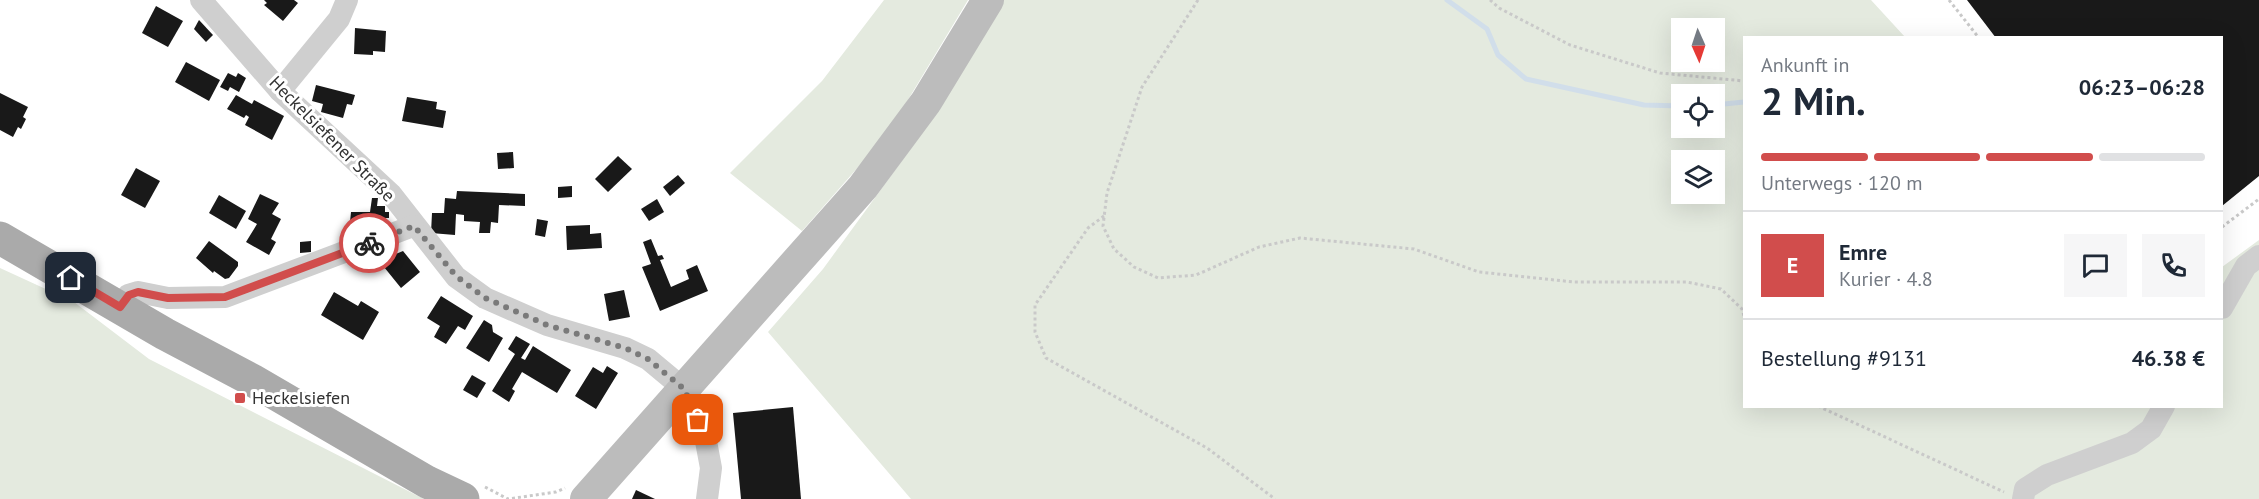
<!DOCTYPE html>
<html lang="de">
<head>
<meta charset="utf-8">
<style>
	:root { --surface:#fff; --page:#f6f6f7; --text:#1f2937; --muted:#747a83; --line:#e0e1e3; --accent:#d14d4c }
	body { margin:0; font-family:"PT Sans",sans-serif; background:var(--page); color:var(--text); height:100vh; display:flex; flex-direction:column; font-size:22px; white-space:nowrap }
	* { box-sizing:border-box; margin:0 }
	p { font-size:20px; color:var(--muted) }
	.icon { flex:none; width:33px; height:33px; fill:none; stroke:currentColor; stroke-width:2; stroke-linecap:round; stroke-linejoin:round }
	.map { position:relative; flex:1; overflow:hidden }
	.side { position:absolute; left:1743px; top:36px; width:480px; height:372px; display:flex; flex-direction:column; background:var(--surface); border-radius:0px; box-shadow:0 6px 24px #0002 }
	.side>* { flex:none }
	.needle { width:39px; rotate:177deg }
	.controls { position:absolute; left:1671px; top:18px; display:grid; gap:12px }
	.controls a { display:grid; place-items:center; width:54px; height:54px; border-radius:0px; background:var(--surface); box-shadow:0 6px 24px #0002; font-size:30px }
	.pin { position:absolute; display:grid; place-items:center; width:51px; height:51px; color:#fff; margin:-26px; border-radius:12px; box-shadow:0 3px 9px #0006 }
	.courier { position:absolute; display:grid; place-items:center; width:60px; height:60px; margin:-30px; border:4px solid #d14d4c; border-radius:50%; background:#fff; color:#222; box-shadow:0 2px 8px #0007 }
	.headline em { font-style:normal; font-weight:700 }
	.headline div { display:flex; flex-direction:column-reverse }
	.headline { display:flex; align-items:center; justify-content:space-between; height:102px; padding:0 18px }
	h1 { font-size:39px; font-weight:700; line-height:45px }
	.bar { display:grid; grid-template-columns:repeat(4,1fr); gap:9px 6px; align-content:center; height:72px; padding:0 18px }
	.bar i { height:8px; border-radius:4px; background:var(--line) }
	.bar .current { background:var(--accent) }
	.bar p { grid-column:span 4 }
	.line { display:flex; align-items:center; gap:15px; padding:0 18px; border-top:2px solid var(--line) }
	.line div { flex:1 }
	.round { display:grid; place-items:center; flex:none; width:63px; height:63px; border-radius:0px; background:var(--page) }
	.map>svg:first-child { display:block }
	.green { fill:#e4eadf; fill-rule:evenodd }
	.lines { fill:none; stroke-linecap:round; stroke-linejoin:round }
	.stream { stroke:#d1deea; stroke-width:5 }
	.building { fill:#191919 }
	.path { stroke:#c9c9c9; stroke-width:3; stroke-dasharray:3 3; stroke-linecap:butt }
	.street { stroke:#cfcfcf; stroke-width:22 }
	.secondary { stroke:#bcbcbc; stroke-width:32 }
	.primary { stroke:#aaa; stroke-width:33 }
	.done { stroke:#7a7a7a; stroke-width:6; stroke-dasharray:0 10.8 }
	.route { stroke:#d14d4c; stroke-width:8 }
	.poi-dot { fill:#d14d4c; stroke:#fff; stroke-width:2 }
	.labels { text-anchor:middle; stroke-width:6; stroke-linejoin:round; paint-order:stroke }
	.street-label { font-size:18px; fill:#323232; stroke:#fff }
	.poi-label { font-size:18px; fill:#323232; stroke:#fff; text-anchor:start }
</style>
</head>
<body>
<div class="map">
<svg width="2259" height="499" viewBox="0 0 2259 499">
	<rect width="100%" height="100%" fill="#fff"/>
	<g class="green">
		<path d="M 884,0 L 968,0 L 888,133 L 802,231 L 730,173 L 822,81 Z"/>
		<path d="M 997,0 L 1871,0 L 1905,37 L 1744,38 L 1744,406 L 2222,406 L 2222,267 L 2259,240 L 2259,499 L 911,499 L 768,332 L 823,269 L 917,140 ZM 1682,28 L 1714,28 L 1714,62 L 1682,62 ZM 1682,94 L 1714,94 L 1714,128 L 1682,128 ZM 1682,160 L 1714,160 L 1714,194 L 1682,194 Z"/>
		<path d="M 0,268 L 74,302 L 149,359 L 424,499 L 0,499 Z"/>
	</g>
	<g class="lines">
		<g class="stream">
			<path d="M 1447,0 L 1487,29 L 1498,55 L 1526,79 L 1644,105 L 1682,106"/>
			<path d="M 1714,105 L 1744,102"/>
		</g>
	</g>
	<g class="building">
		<path d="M 264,0 L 294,0 L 298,3 L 283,21 L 264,5 L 267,3 Z"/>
		<path d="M 1967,0 L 2259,0 L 2259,176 L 2222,206 L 2222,38 L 1996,38 Z"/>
		<path d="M 156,6 L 183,21 L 168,47 L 142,33 Z"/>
		<path d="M 199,20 L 213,35 L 206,42 L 194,29 Z"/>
		<path d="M 355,28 L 386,31 L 385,52 L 373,51 L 373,55 L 354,54 Z"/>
		<path d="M 186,62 L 220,80 L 209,101 L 175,82 Z"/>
		<path d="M 228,73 L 236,77 L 238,73 L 246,78 L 239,92 L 230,87 L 228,91 L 220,87 Z"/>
		<path d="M 316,85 L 355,95 L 352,105 L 347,104 L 343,118 L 321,112 L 323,104 L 312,101 Z"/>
		<path d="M 0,93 L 28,107 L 23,117 L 26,119 L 21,129 L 18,127 L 13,137 L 0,130 Z"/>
		<path d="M 236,95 L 252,104 L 254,100 L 284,116 L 272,140 L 245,125 L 249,117 L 246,115 L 244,118 L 227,109 Z"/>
		<path d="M 407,97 L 437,102 L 436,109 L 446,111 L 443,128 L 402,121 Z"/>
		<path d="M 513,152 L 514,168 L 498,169 L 497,153 Z"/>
		<path d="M 618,156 L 632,169 L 608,192 L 595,179 Z"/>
		<path d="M 136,168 L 160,181 L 145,208 L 121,195 Z"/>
		<path d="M 678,175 L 685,183 L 670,196 L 663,187 Z"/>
		<path d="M 572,186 L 572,197 L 558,198 L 558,187 Z"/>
		<path d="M 457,191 L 525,194 L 525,206 L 499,205 L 498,223 L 491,222 L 490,233 L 479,233 L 480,222 L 464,221 L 464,215 L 456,214 L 455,235 L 431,233 L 432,213 L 444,213 L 445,198 L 456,199 Z"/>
		<path d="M 260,194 L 279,203 L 272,214 L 281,219 L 271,239 L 276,242 L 269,255 L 246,242 L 257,224 L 248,219 Z"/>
		<path d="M 219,195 L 246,211 L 236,229 L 209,213 Z"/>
		<path d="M 372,198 L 378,198 L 377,206 L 385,206 L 385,212 L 389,212 L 389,218 L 385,218 L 384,223 L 350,222 L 351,212 L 370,212 Z"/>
		<path d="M 657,199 L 664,212 L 649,221 L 641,209 Z"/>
		<path d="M 537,219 L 548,221 L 545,237 L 535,235 Z"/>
		<path d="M 590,225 L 590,234 L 601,233 L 602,248 L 567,250 L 566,226 Z"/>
		<path d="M 651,239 L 658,256 L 662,255 L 664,259 L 660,260 L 671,287 L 689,279 L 686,270 L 697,265 L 708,291 L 660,311 L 642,267 L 651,264 L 643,242 Z"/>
		<path d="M 209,241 L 238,262 L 238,266 L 229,278 L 225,279 L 214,271 L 213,273 L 196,258 Z"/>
		<path d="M 311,241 L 311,252 L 300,253 L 300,242 Z"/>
		<path d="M 403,251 L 420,272 L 401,288 L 384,267 L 391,261 L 391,256 Z"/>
		<path d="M 624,290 L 630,317 L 609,321 L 604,294 Z"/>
		<path d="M 334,292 L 358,306 L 361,301 L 379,312 L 363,340 L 321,315 Z"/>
		<path d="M 441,296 L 473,316 L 465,330 L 458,326 L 446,344 L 434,337 L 440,326 L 427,318 Z"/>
		<path d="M 484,320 L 492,325 L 493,332 L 503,338 L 489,362 L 466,348 Z"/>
		<path d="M 516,336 L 530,344 L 521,358 L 525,360 L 533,346 L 571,370 L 557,393 L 522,372 L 512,389 L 515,391 L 509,402 L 492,391 L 515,354 L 508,349 Z"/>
		<path d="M 607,366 L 618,373 L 596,409 L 575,396 L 593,367 L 603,373 Z"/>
		<path d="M 472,375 L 486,383 L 477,398 L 463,390 Z"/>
		<path d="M 793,407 L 801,499 L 741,499 L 733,413 Z"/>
		<path d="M 636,490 L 655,499 L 632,499 Z"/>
	</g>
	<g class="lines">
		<g class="path">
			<path d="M 1198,0 L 1142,87 L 1107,193 L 1103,226 L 1114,249 L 1134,267 L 1158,278 L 1196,275 L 1259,247 L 1300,238 L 1414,249 L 1479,272 L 1574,282 L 1687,282 L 1721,289 L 1742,309 L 1744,316"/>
			<path d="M 1490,0 L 1499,8 L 1570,45 L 1660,73 L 1744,81"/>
			<path d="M 1949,0 L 1979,38"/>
			<path d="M 1104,216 L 1088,228 L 1035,305 L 1035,332 L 1046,358 L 1207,448 L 1275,499"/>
			<path d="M 2222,227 L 2259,199"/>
			<path d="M 1818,406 L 2004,492"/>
			<path d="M 485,487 L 508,499 L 556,492 L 565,488"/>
		</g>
		<g class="street">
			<path d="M 201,0 L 280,91 L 391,194 L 456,277 L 485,298 L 547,325 L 625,348 L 648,359 L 684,389 L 705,436 L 711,468 L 707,499"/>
			<path d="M 280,91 L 339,19 L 347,0"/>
			<path d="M 120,307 L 128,295 L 138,292 L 168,298 L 225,297 L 413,226"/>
			<path d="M 2222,308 L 2246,266 L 2259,256"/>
			<path d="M 2023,499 L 2025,489 L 2047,475 L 2132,443 L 2151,429 L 2164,406"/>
		</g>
		<path class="secondary" d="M 586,499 L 863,187 L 926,102 L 988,0"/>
		<path class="primary" d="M 0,238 L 165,334 L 252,380 L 427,482 L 463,499"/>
	</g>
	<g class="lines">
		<path class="done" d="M 369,243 L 414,226 L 456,276 L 485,298 L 547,325 L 625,348 L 648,359 L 684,389 L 698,420"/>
		<path class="route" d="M 71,278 L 120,307 L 129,295 L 138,292 L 168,298 L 225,297 L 369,243"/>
	</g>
	<rect class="poi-dot" x="234" y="392" width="12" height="12" rx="3"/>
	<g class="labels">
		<g class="street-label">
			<text transform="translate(332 139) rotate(45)" y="6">Heckelsiefener Straße</text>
		</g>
		<g class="poi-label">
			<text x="252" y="404">Heckelsiefen</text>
		</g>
	</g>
</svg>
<div class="controls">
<a><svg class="needle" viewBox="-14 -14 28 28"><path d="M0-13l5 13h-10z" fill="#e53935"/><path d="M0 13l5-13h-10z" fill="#747a83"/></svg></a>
<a><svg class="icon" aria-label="locate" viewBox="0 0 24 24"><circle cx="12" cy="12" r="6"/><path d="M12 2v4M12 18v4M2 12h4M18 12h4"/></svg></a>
<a><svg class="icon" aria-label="layers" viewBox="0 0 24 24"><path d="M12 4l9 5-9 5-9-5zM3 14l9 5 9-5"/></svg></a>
</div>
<div class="pin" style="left:698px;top:420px;background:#ea580c"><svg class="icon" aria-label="bag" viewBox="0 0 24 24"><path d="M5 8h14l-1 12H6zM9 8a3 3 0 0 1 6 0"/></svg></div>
<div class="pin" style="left:71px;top:278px;background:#1f2937"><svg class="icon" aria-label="home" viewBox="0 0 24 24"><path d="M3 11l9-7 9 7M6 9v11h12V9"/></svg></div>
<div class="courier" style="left:369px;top:243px"><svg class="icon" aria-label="bike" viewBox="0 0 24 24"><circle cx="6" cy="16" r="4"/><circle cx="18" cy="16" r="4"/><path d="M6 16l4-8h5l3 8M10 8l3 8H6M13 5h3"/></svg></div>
<section class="side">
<div class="headline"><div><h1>2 Min.</h1><p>Ankunft in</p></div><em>06:23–06:28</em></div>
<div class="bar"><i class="current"></i><i class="current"></i><i class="current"></i><i></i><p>Unterwegs · 120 m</p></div>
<div class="line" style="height:108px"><b class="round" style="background:var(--accent);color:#fff">E</b><div><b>Emre</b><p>Kurier · 4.8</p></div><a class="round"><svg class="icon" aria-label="chat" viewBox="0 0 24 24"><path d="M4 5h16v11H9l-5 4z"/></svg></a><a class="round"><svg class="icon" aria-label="phone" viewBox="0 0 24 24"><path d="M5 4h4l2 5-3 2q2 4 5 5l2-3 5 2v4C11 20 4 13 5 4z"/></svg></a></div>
<div class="line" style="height:78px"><div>Bestellung #9131</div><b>46.38 €</b></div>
</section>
</div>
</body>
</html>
